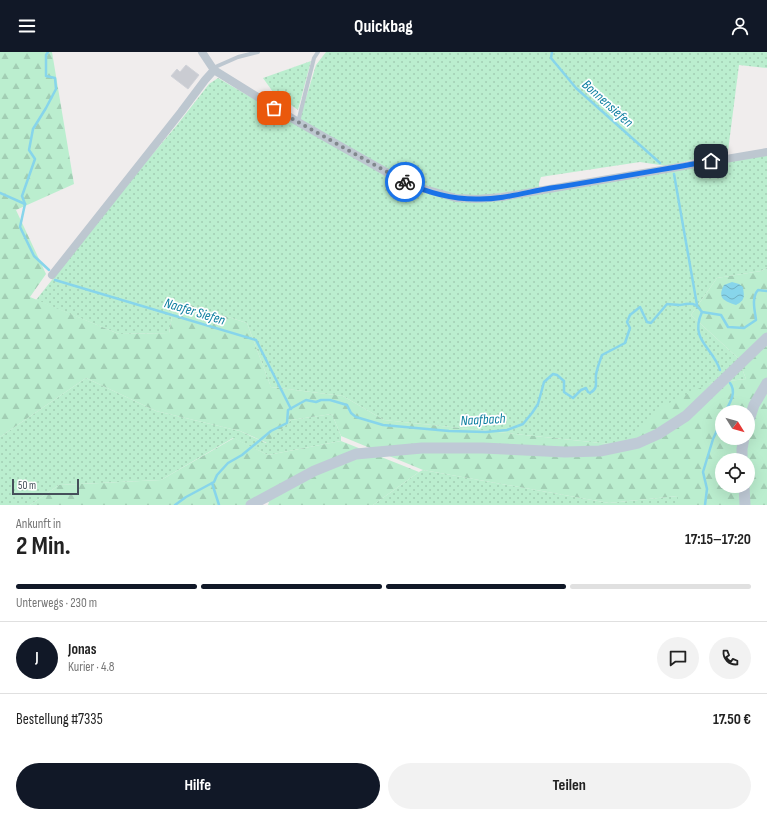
<!DOCTYPE html>
<html lang="de">
<head>
<meta charset="utf-8">
<style>
	:root { --surface:#fff; --page:#f2f2f2; --text:#222; --muted:#767676; --line:#e0e0e0; --accent:#111827 }
	body { margin:0; font-family:"Sofia Sans Condensed",sans-serif; background:var(--page); color:var(--text); height:100vh; display:flex; flex-direction:column; font-size:15px; white-space:nowrap }
	* { box-sizing:border-box; margin:0 }
	p { font-size:13px; color:var(--muted) }
	.icon { flex:none; width:22px; height:22px; fill:none; stroke:currentColor; stroke-width:2; stroke-linecap:round; stroke-linejoin:round }
	.map { position:relative; height:453px; overflow:hidden }
	.panel { display:flex; flex-direction:column; background:var(--surface); flex:1 }
	.panel>* { flex:none }
	.needle { width:26px; rotate:127deg }
	.buttons { position:absolute; left:715px; top:353px; display:grid; gap:8px }
	.buttons a { display:grid; place-items:center; width:40px; height:40px; border-radius:50%; background:var(--surface); box-shadow:0 4px 16px #0002; font-size:20px }
	.scale { position:absolute; left:12px; bottom:10px; width:67px; box-sizing:border-box; padding-left:4px; border:2px solid #45505a; border-top:0; font-size:11px; line-height:14px; white-space:nowrap; color:#45505a; -webkit-text-stroke:3px #fff; paint-order:stroke }
	.pin { position:absolute; display:grid; place-items:center; width:34px; height:34px; color:#fff; margin:-17px; border-radius:8px; box-shadow:0 2px 6px #0006 }
	.courier { position:absolute; display:grid; place-items:center; width:40px; height:40px; margin:-20px; border:3px solid #1a73e8; border-radius:50%; background:#fff; color:#222; box-shadow:0 1px 5px #0007 }
	.summary em { font-style:normal; font-weight:700 }
	.summary div { display:flex; flex-direction:column-reverse }
	.summary { display:flex; align-items:center; justify-content:space-between; height:68px; padding:0 16px }
	h1 { font-size:26px; font-weight:700; line-height:30px }
	.bar { display:grid; grid-template-columns:repeat(4,1fr); gap:6px 4px; align-content:center; height:48px; padding:0 16px }
	.bar i { height:5px; border-radius:3px; background:var(--line) }
	.bar .on { background:var(--accent) }
	.bar p { grid-column:span 4 }
	.line { display:flex; align-items:center; gap:10px; padding:0 16px; border-top:1px solid var(--line) }
	.line div { flex:1 }
	.round { display:grid; place-items:center; flex:none; width:42px; height:42px; border-radius:21px; background:var(--page) }
	.cta { display:flex; gap:8px; margin-top:auto; padding:8px 16px }
	.cta a { flex:1; height:46px; border-radius:24px; background:var(--accent); color:#fff; font-size:16px; font-weight:700; line-height:46px; text-align:center }
	.cta a+a { background:var(--page); color:var(--text) }
	header { display:flex; justify-content:space-between; align-items:center; height:52px; padding:0 16px; background:var(--accent); color:#fff; font-size:18px; font-weight:700 }
	.map>svg:first-child { display:block }
	.grass { fill:url(#grass-dots) }
	.forest { fill:url(#forest-firs); fill-rule:evenodd }
	.water { fill:url(#water-waves) }
	.lines { fill:none; stroke-linecap:round; stroke-linejoin:round }
	.stream { stroke:#87d5eb; stroke-width:2.5 }
	.building { fill:#caccd2; stroke:#d1d3d9 }
	.lane { stroke:#bdc7d0; stroke-width:4 }
	.street { stroke:#bdc7d0; stroke-width:8 }
	.secondary { stroke:#bfcad6; stroke-width:11 }
	.done { stroke:#81878d; stroke-width:4; stroke-dasharray:0 7.2 }
	.route { stroke:#1a73e8; stroke-width:5 }
	.labels { text-anchor:middle; stroke-width:3.5; stroke-linejoin:round; paint-order:stroke }
	.water-label { font-size:14px; font-style:italic; fill:#0c7ea0; stroke:#fff }
</style>
</head>
<body>
<header><svg class="icon" aria-label="menu" viewBox="0 0 24 24"><path d="M4 6h16M4 12h16M4 18h16"/></svg>Quickbag<svg class="icon" aria-label="person" viewBox="0 0 24 24"><circle cx="12" cy="8" r="4"/><path d="M4 21q1-7 8-7t8 7"/></svg></header>
<div class="map">
<svg width="767" height="453" viewBox="0 0 767 453">
	<defs>
		<pattern id="grass-dots" width="8" height="8" patternUnits="userSpaceOnUse"><rect width="8" height="8" fill="#bbeecf"/><path d="M2 2h.1M6 6h.1" fill="none" stroke="#a2ceb4" stroke-width="1.8" stroke-linecap="round"/></pattern>
		<pattern id="forest-firs" width="22" height="20" patternUnits="userSpaceOnUse"><rect width="22" height="20" fill="#bbeecf"/><path d="M5 1l3.5 6h-7zM16 11l3.5 6h-7z" fill="#a2ceb4"/></pattern>
		<pattern id="water-waves" width="16" height="10" patternUnits="userSpaceOnUse"><rect width="16" height="10" fill="#87d5eb"/><path d="M0 5q4-4 8 0t8 0" fill="none" stroke="#70afc1"/></pattern>
	</defs>
	<rect width="100%" height="100%" fill="#f0eded"/>
	<g class="grass">
		<path d="M 326,0 L 767,0 L 767,16 L 739,13 L 728,99 L 667,114 L 640,110 L 547,124 L 541,125 L 539,131 L 539,136 L 479,144 L 456,143 L 418,133 L 395,122 L 299,69 L 316,13 Z"/>
		<path d="M 311,9 L 298,58 L 273,40 L 263,26 Z"/>
		<path d="M 218,26 L 391,127 L 461,149 L 767,103 L 767,216 L 761,219 L 717,226 L 691,263 L 738,306 L 746,327 L 710,331 L 620,393 L 384,368 L 343,344 L 271,335 L 247,271 L 175,248 L 169,281 L 119,282 L 36,248 L 135,123 L 177,73 L 209,32 Z"/>
		<path d="M 86,326 L 156,359 L 240,379 L 266,391 L 291,368 L 332,362 L 341,384 L 341,389 L 268,403 L 233,386 L 161,428 L 59,433 L 30,453 L 0,453 L 0,385 Z"/>
		<path d="M 423,418 L 609,451 L 678,444 L 678,453 L 373,453 L 419,420 Z"/>
	</g>
	<g class="forest">
		<path d="M 0,0 L 52,0 L 74,132 L 16,158 L 46,222 L 30,245 L 119,282 L 169,281 L 175,248 L 247,271 L 271,335 L 343,344 L 384,368 L 620,393 L 659,356 L 710,331 L 746,327 L 738,306 L 691,263 L 717,226 L 761,219 L 767,216 L 767,453 L 678,453 L 678,444 L 609,451 L 423,418 L 341,384 L 332,362 L 291,368 L 267,391 L 240,379 L 156,359 L 86,326 L 0,385 ZM 722,360 L 748,360 L 748,386 L 722,386 ZM 722,408 L 748,408 L 748,434 L 722,434 Z"/>
		<path d="M 234,386 L 268,403 L 341,389 L 419,420 L 373,453 L 268,453 L 269,450 L 253,453 L 30,453 L 59,433 L 161,428 Z"/>
	</g>
	<path class="water" d="M 732,230 L 739,232 L 743,235 C 744,244 746,248 736,253 C 724,249 717,246 724,233 Z"/>
	<g class="lines">
		<g class="stream">
			<path d="M 552,0 L 551,6 L 576,36 L 660,111"/>
			<path d="M 674,122 L 697,253"/>
			<path d="M 0,141 L 25,152"/>
			<path d="M 25,152 L 22,144 L 35,107 L 29,98 L 33,77 L 46,56 L 56,37 L 55,26 L 46,24 L 46,3 L 48,0"/>
			<path d="M 25,152 L 20,175 L 34,204 L 49,218"/>
			<path d="M 55,228 L 256,288 L 291,357"/>
			<path d="M 702,260 C 689,288 713,295 720,318"/>
			<path d="M 725,360 C 730,351 737,340 730,331"/>
			<path d="M 212,431 L 219,453"/>
			<path d="M 175,453 L 186,445 L 214,430 L 217,423 L 228,411 L 242,403 L 271,379 L 287,371 L 288,358 L 306,348 L 316,350 L 321,348 L 330,348 L 347,353 L 351,361 L 356,365 L 383,373 L 449,379 L 486,380 L 507,378 L 523,372 L 532,361 L 538,352 L 544,330 L 553,322 L 557,323 L 564,329 L 564,340 L 573,346 L 581,338 L 586,336 L 588,340 L 590,341 C 599,336 595,330 596,323 C 597,316 600,309 602,303 L 625,291 L 630,276 L 627,270 L 630,263 L 640,255 L 647,270 L 651,271 L 667,252 C 671,252 676,253 680,253 C 691,251 695,250 702,260 L 721,263 L 728,275 L 744,276 L 756,268 C 755,259 751,246 758,238 L 767,239"/>
			<path d="M 705,453 L 707,437 L 703,420 L 713,387 L 722,368"/>
		</g>
	</g>
	<path class="building" d="M 186,13 L 199,23 L 188,37 L 171,24 L 177,17 L 180,20 Z"/>
	<g class="lines">
		<g class="lane">
			<path d="M 213,16 L 238,5 L 258,0"/>
			<path d="M 298,70 L 314,6 L 318,0"/>
		</g>
		<g class="street">
			<path d="M 202,0 L 214,18 L 298,70 L 395,125 L 414,134 L 456,146 L 477,147 L 502,145 L 767,100"/>
			<path d="M 52,223 L 181,60 L 205,28 L 214,18"/>
		</g>
		<g class="secondary">
			<path d="M 748,371 L 754,353 L 767,331"/>
			<path d="M 742,408 L 742,397 L 744,386"/>
			<path d="M 744,434 L 745,453"/>
			<path d="M 251,453 L 314,419 L 356,402 L 422,396 L 483,396 L 565,400 L 600,399 L 638,391 L 658,382 L 686,364 L 767,286"/>
		</g>
	</g>
	<g class="lines">
		<path class="done" d="M 274,56 L 298,70 L 405,130"/>
		<path class="route" d="M 405,130 C 426,140 452,147 476,147 C 501,148 527,140 551,136 C 604,128 658,118 711,109"/>
	</g>
	<g class="labels">
		<g class="water-label">
			<text transform="translate(608 51) rotate(42)" y="5">Bonnensiefen</text>
			<text transform="translate(195 259) rotate(17)" y="5">Naafer Siefen</text>
			<text transform="translate(483 367) rotate(-3)" y="5">Naafbach</text>
		</g>
	</g>
</svg>
<div class="buttons">
<a><svg class="needle" viewBox="-14 -14 28 28"><path d="M0-13l5 13h-10z" fill="#e53935"/><path d="M0 13l5-13h-10z" fill="#767676"/></svg></a>
<a><svg class="icon" aria-label="locate" viewBox="0 0 24 24"><circle cx="12" cy="12" r="6"/><path d="M12 2v4M12 18v4M2 12h4M18 12h4"/></svg></a>
</div>
<div class="scale">50 m</div>
<div class="pin" style="left:274px;top:56px;background:#ea580c"><svg class="icon" aria-label="bag" viewBox="0 0 24 24"><path d="M5 8h14l-1 12H6zM9 8a3 3 0 0 1 6 0"/></svg></div>
<div class="pin" style="left:711px;top:109px;background:#1f2937"><svg class="icon" aria-label="home" viewBox="0 0 24 24"><path d="M3 11l9-7 9 7M6 9v11h12V9"/></svg></div>
<div class="courier" style="left:405px;top:130px"><svg class="icon" aria-label="bike" viewBox="0 0 24 24"><circle cx="6" cy="16" r="4"/><circle cx="18" cy="16" r="4"/><path d="M6 16l4-8h5l3 8M10 8l3 8H6M13 5h3"/></svg></div>
</div>
<section class="panel">
<div class="summary"><div><h1>2 Min.</h1><p>Ankunft in</p></div><em>17:15–17:20</em></div>
<div class="bar"><i class="on"></i><i class="on"></i><i class="on"></i><i></i><p>Unterwegs · 230 m</p></div>
<div class="line" style="height:72px"><b class="round" style="background:var(--accent);color:#fff">J</b><div><b>Jonas</b><p>Kurier · 4.8</p></div><a class="round"><svg class="icon" aria-label="chat" viewBox="0 0 24 24"><path d="M4 5h16v11H9l-5 4z"/></svg></a><a class="round"><svg class="icon" aria-label="phone" viewBox="0 0 24 24"><path d="M5 4h4l2 5-3 2q2 4 5 5l2-3 5 2v4C11 20 4 13 5 4z"/></svg></a></div>
<div class="line" style="height:52px"><div>Bestellung #7335</div><b>17.50 €</b></div>
<div class="cta"><a>Hilfe</a><a>Teilen</a></div>
</section>
</body>
</html>
